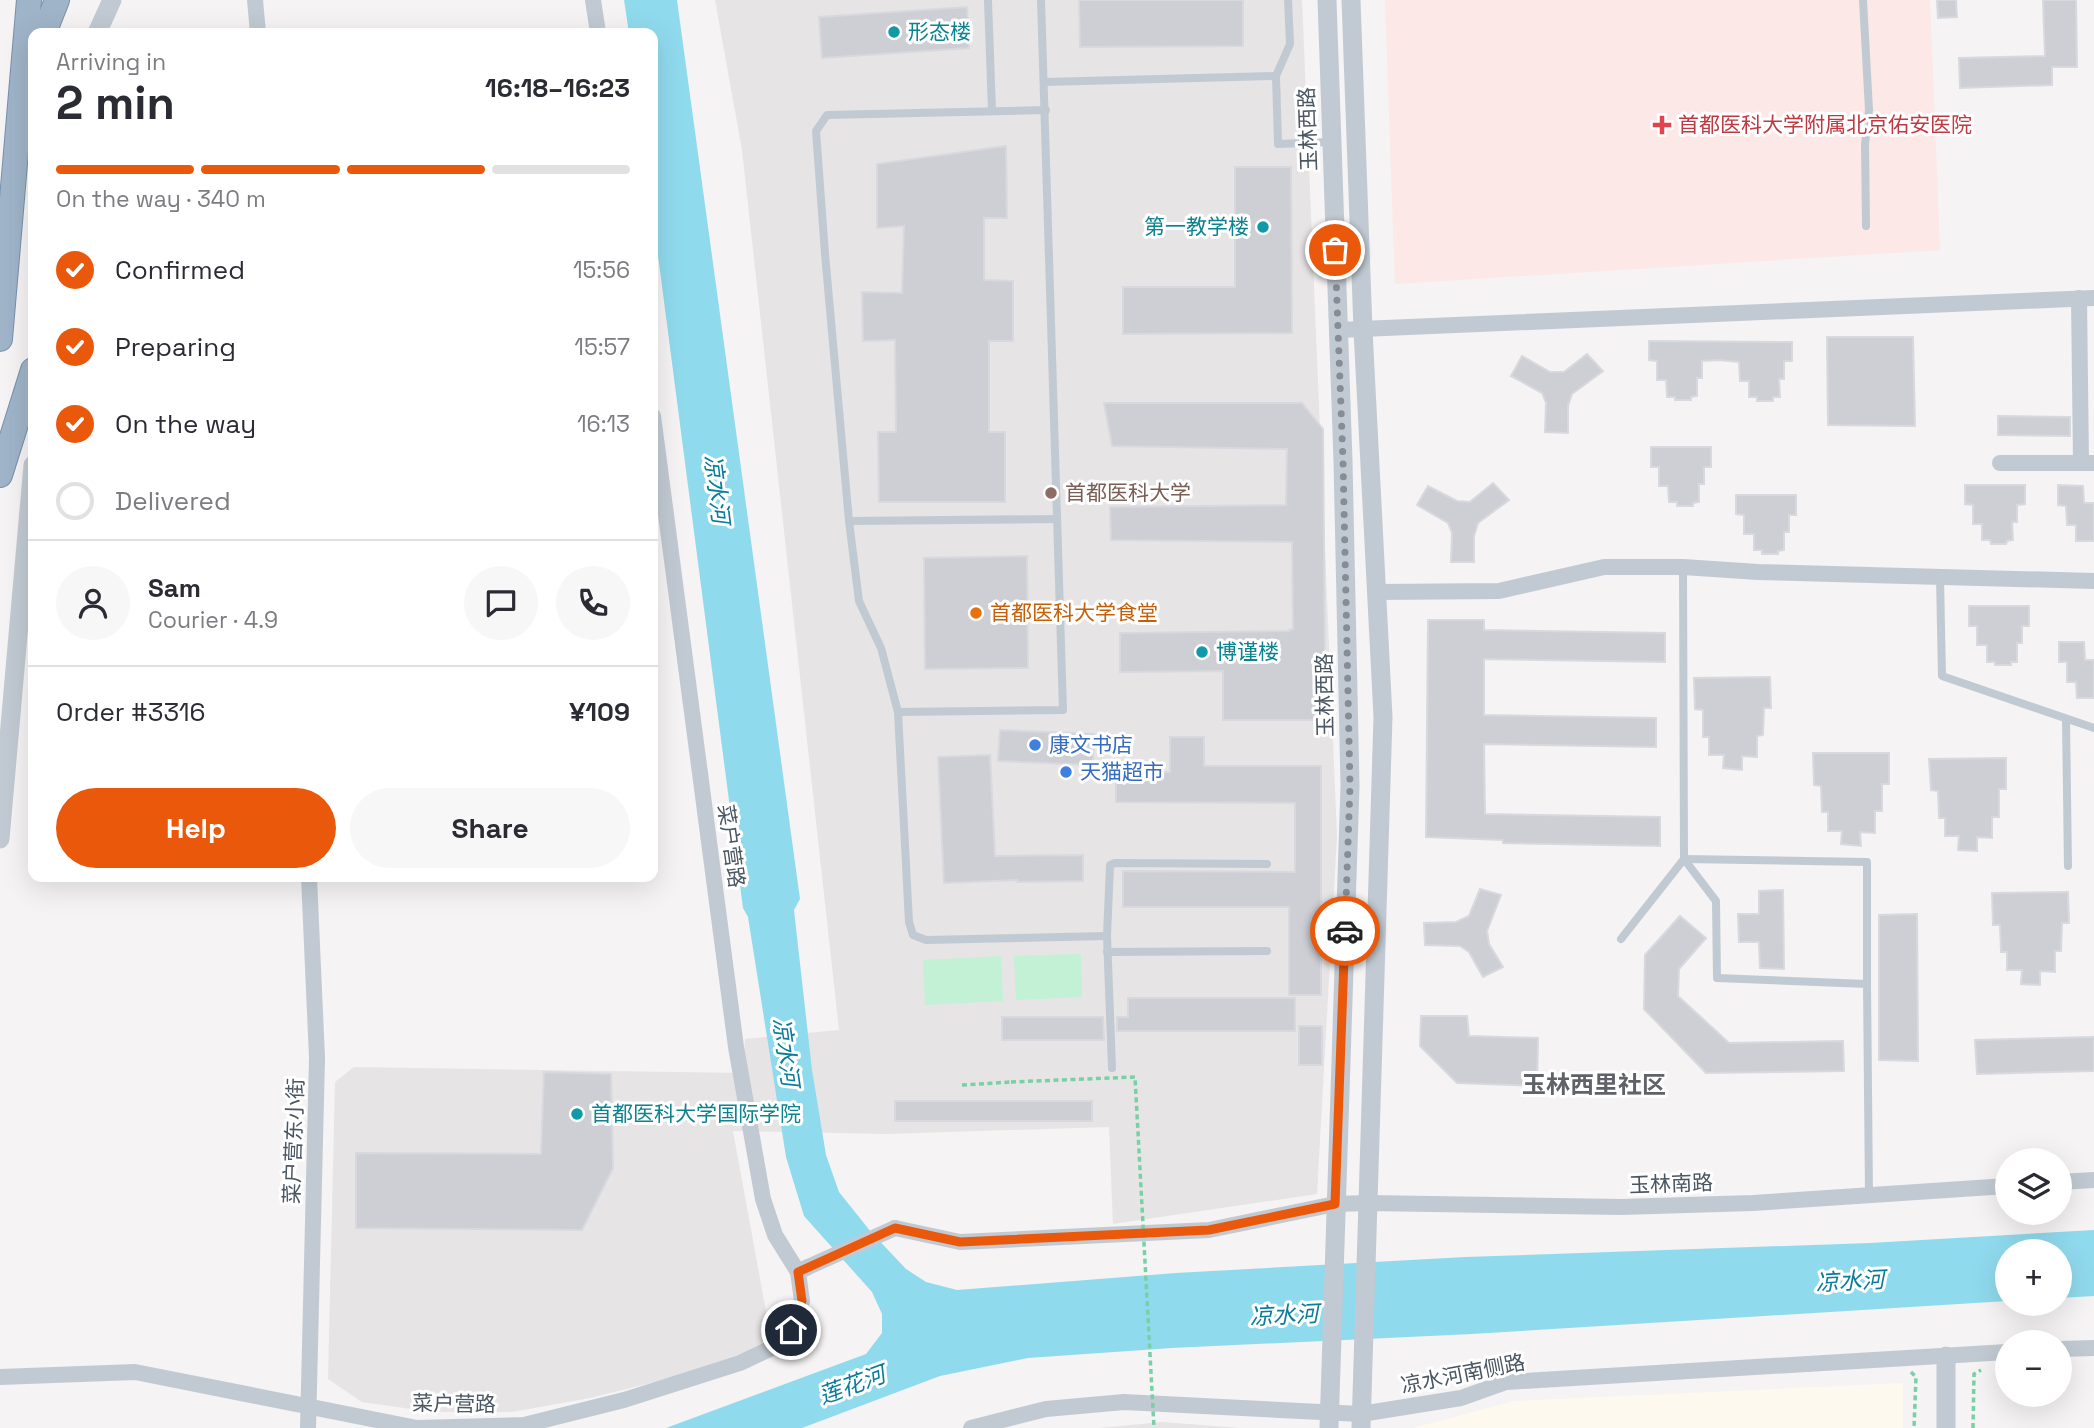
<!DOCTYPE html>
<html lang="en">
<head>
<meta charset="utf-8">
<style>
	:root { --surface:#fff; --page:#f7f7f7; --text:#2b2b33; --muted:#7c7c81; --line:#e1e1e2; --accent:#ea580c }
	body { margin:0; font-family:"Space Grotesk","Noto Sans SC",sans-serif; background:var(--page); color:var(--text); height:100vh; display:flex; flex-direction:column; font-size:26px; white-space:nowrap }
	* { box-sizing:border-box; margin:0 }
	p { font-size:23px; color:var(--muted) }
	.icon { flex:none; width:38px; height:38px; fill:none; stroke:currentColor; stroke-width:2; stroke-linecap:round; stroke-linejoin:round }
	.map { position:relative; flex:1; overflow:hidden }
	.drawer { position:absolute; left:28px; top:28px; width:630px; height:854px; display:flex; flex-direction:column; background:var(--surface); border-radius:14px; box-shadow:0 7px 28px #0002 }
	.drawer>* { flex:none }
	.fabs { position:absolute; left:1995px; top:1148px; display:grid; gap:14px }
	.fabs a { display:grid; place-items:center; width:77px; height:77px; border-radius:50%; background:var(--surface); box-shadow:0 7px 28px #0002; font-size:35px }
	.pin { position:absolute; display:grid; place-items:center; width:60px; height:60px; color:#fff; margin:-30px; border:4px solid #fff; border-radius:50%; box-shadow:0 2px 7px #0007 }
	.courier { position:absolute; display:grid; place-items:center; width:70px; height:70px; margin:-35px; border:5px solid #ea580c; border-radius:50%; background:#fff; color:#222; box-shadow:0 2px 9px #0007 }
	.overview em { font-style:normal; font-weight:700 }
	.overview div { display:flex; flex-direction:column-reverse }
	.overview { display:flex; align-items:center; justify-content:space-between; height:119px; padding:0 28px }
	h1 { font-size:46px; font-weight:700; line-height:52px }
	.bar { display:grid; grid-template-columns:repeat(4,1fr); gap:10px 7px; align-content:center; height:84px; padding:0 28px }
	.bar i { height:9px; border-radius:5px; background:var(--line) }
	.bar .active { background:var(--accent) }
	.bar p { grid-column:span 4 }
	.line { display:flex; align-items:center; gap:18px; padding:0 28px; border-top:2px solid var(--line) }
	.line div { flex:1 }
	.round { display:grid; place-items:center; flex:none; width:74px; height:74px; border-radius:37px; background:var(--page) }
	ol { padding:0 28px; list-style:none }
	li { display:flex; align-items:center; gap:21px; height:77px }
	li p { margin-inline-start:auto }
	li .icon { padding:7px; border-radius:50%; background:var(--accent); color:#fff; stroke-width:4 }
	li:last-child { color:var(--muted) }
	li i { width:38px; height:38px; border:4px solid var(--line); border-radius:50% }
	.button { display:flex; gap:14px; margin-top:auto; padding:14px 28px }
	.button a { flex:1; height:80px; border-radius:42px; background:var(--accent); color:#fff; font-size:28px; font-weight:700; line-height:80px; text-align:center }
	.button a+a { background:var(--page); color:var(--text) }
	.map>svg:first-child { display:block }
	.commercial { fill:#fdf9ef }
	.education { fill:#e6e4e5 }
	.medical { fill:#fce8e6 }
	.green { fill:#c3f1d5 }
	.water { fill:#90daee }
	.building { fill:#cdcfd5; stroke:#d7d9de; stroke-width:2 }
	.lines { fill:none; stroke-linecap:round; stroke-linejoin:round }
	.trunk-casing { stroke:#7690ad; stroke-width:26 }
	.path { stroke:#7ad0a6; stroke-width:3.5; stroke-dasharray:5 3.5; stroke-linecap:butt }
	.service { stroke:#c1cad2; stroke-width:8 }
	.minor { stroke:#c1cad2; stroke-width:16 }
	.tertiary { stroke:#c1cad2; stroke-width:19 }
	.trunk { stroke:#9fb4c9; stroke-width:24 }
	.path-bridge { stroke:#7ad0a6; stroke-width:3.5; stroke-dasharray:5 3.5; stroke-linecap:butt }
	.minor-bridge { stroke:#c1cad2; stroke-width:16 }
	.done { stroke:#868d94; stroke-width:7; stroke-dasharray:0 12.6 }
	.route { stroke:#ea580c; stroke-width:9 }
	.culture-dot { fill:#0f9aa8; stroke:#fff; stroke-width:2.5 }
	.health-dot { fill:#e0444e; stroke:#fff; stroke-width:2.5 }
	.education-dot { fill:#8d6e63; stroke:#fff; stroke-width:2.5 }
	.food-dot { fill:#e8710a; stroke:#fff; stroke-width:2.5 }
	.shop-dot { fill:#3f7fe0; stroke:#fff; stroke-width:2.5 }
	.labels { text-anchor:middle; stroke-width:6; stroke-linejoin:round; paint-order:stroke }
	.culture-label { font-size:21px; fill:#0d838f; stroke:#fff; text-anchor:start }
	.health-label { font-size:21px; fill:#be3a42; stroke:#fff; text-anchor:start }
	.street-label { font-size:21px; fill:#4a5661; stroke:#fff }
	.education-label { font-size:21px; fill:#785e54; stroke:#fff; text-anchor:start }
	.food-label { font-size:21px; fill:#c56008; stroke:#fff; text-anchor:start }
	.shop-label { font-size:21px; fill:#366cbe; stroke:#fff; text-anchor:start }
	.water-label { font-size:23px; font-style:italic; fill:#0c7c9b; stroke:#fff }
	.quarter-label { font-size:24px; font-weight:bold; fill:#5f6368; stroke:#fff }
</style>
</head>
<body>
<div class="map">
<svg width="2094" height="1428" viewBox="0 0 2094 1428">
	<rect width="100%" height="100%" fill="#f5f3f3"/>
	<path class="commercial" d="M 1903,1383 L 1903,1428 L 1413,1428 L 1514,1401 Z"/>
	<g class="education">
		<path d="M 715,0 L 1302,0 L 1337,836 L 1317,1194 L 1113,1224 L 1109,1127 L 887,1134 L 733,1131 L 771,1339 L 751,1350 L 695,1372 L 590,1398 L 512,1412 L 432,1412 L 362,1402 L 328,1379 L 335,1082 L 354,1067 L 743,1073 L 745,1039 L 839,1030 L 742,150 Z"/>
		<path d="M 1162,1422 L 1240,1428 L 1099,1428 Z"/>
	</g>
	<path class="medical" d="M 1385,0 L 1930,0 L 1940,250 L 1395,284 Z"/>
	<g class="green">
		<path d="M 1081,954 L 1082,997 L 1016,1000 L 1014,956 Z"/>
		<path d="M 1001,956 L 1003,1001 L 925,1005 L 923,960 Z"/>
	</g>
	<path class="water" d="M 624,0 L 677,0 L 800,899 L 794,910 L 812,1070 L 826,1155 L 839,1192 L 871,1232 L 906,1269 L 926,1282 L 957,1290 L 1176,1273 L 1465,1257 L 1870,1243 L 2094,1230 L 2094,1296 L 2060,1298 L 2060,1251 L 2007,1251 L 2007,1301 L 1472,1334 L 1172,1348 L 1028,1358 L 940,1376 L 802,1428 L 666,1428 L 866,1354 L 882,1333 L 882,1314 L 872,1292 L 804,1216 L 786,1157 L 748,917 L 743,908 L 653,217 L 653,33 L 629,33 Z"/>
	<g class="building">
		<path d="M 1079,0 L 1243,0 L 1243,46 L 1080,47 Z"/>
		<path d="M 1937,0 L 1956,0 L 1957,17 L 1938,18 Z"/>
		<path d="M 2043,0 L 2076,0 L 2077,67 L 2052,67 L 2052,85 L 1960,88 L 1959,58 L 2045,56 Z"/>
		<path d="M 967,7 L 969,48 L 822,58 L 819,17 Z"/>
		<path d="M 1006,146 L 1007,218 L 984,218 L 984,280 L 1013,281 L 1013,341 L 989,341 L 989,432 L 1005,432 L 1005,502 L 879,502 L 878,432 L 896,432 L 895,340 L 863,341 L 862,292 L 902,293 L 904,226 L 877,228 L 877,164 Z"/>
		<path d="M 1235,167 L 1291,167 L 1292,333 L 1123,334 L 1123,287 L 1235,287 Z"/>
		<path d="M 1827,337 L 1913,337 L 1915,426 L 1828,425 Z"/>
		<path d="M 1649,341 L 1792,342 L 1792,361 L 1784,361 L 1784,379 L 1779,379 L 1780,397 L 1773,397 L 1773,401 L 1757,401 L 1757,397 L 1749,397 L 1749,381 L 1740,381 L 1739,362 L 1719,360 L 1702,361 L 1702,378 L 1697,378 L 1697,396 L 1691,397 L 1691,400 L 1675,400 L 1675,397 L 1667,397 L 1666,380 L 1657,380 L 1657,361 L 1649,360 Z"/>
		<path d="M 1587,354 L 1603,371 L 1572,394 L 1568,406 L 1568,433 L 1545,432 L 1546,403 L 1542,393 L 1511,376 L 1522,356 L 1550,372 L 1564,372 Z"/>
		<path d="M 1104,403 L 1302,403 L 1323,429 L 1325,666 L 1316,674 L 1316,720 L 1223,720 L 1223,671 L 1120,672 L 1120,633 L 1289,631 L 1289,630 L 1293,629 L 1292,542 L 1111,540 L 1110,507 L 1286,505 L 1287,449 L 1112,446 Z"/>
		<path d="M 1998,416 L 2070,417 L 2070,436 L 1998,435 Z"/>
		<path d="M 1651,447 L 1711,447 L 1711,467 L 1704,467 L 1704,484 L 1699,484 L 1699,502 L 1693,503 L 1693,506 L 1677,506 L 1677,502 L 1669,502 L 1668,486 L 1659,486 L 1659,467 L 1651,467 Z"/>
		<path d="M 1493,483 L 1509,500 L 1478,523 L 1474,536 L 1474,562 L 1451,562 L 1452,533 L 1448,523 L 1417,505 L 1428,486 L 1457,501 L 1470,502 Z"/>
		<path d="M 1965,485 L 2025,485 L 2025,504 L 2017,505 L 2017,522 L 2012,522 L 2013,540 L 2007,541 L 2006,544 L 1991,544 L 1990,540 L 1982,540 L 1982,524 L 1973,524 L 1973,505 L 1965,504 Z"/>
		<path d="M 2058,485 L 2083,486 L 2084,503 L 2094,503 L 2094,541 L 2076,541 L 2076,525 L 2067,525 L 2066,506 L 2058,505 Z"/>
		<path d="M 1736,495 L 1796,495 L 1796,515 L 1789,515 L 1789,532 L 1784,532 L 1784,550 L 1778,551 L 1778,554 L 1762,554 L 1762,550 L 1754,550 L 1754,534 L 1744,534 L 1744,515 L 1736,514 Z"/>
		<path d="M 1027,556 L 1028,668 L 925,669 L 924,558 Z"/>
		<path d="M 1969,606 L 2029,606 L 2029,626 L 2022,626 L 2022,643 L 2017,643 L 2017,662 L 2011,662 L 2011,665 L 1995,665 L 1995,662 L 1987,662 L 1987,645 L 1977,645 L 1977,626 L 1969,626 Z"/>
		<path d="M 1428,620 L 1484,620 L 1484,630 L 1665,633 L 1665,662 L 1484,659 L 1484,715 L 1656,718 L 1656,747 L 1484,744 L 1485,814 L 1660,817 L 1660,846 L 1503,843 L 1503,840 L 1426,837 Z"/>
		<path d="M 2059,642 L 2084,642 L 2085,660 L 2094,660 L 2094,698 L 2077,698 L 2076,682 L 2067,682 L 2067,662 L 2059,662 Z"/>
		<path d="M 1770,677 L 1771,708 L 1764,708 L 1763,735 L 1757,736 L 1757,757 L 1742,756 L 1742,770 L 1723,768 L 1724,755 L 1709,755 L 1709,737 L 1703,737 L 1703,710 L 1695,709 L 1694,678 Z"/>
		<path d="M 1000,730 L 1094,734 L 1093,765 L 998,761 Z"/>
		<path d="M 1170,737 L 1204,737 L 1204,766 L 1321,766 L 1321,995 L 1289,995 L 1289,907 L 1123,907 L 1123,871 L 1295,872 L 1295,803 L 1116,802 L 1116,772 L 1170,772 Z"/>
		<path d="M 1813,753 L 1889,753 L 1889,784 L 1882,784 L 1882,811 L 1875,811 L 1875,833 L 1860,832 L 1861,846 L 1841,844 L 1842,831 L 1828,831 L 1828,812 L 1822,812 L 1821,786 L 1814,785 Z"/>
		<path d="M 990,755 L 995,856 L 1083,855 L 1083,881 L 1017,882 L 1017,880 L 944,883 L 938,757 Z"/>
		<path d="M 2006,758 L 2006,789 L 1999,789 L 1999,817 L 1992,817 L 1992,838 L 1977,837 L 1977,851 L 1958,850 L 1959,836 L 1945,836 L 1945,818 L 1939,818 L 1938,791 L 1931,790 L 1929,759 Z"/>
		<path d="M 1480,889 L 1501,895 L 1487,931 L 1489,944 L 1503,967 L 1483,977 L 1469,952 L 1460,946 L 1425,945 L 1424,923 L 1456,922 L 1469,916 Z"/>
		<path d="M 1783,890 L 1784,969 L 1760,968 L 1759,942 L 1739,942 L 1738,914 L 1759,914 L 1759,891 Z"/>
		<path d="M 2068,892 L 2069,923 L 2062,923 L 2061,951 L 2055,951 L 2055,972 L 2040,971 L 2040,985 L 2021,984 L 2022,970 L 2007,970 L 2007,952 L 2001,952 L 2000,925 L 1993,925 L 1992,893 Z"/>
		<path d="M 1917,914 L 1918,1061 L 1879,1060 L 1879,915 Z"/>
		<path d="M 1680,916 L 1706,938 L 1679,969 L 1678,996 L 1729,1043 L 1843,1041 L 1844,1071 L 1706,1073 L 1644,1009 L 1645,955 Z"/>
		<path d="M 1128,998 L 1295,998 L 1295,1031 L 1117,1031 L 1117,1017 L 1128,1017 Z"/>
		<path d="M 1421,1016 L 1467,1016 L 1469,1036 L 1538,1038 L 1537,1086 L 1457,1083 L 1420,1046 Z"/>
		<path d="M 1002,1017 L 1103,1017 L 1104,1040 L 1002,1040 Z"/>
		<rect x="1299" y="1026" width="23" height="39"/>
		<path d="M 2094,1037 L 2094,1071 L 1977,1074 L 1975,1040 Z"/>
		<path d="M 544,1072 L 611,1074 L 613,1168 L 582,1230 L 356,1228 L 356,1153 L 541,1154 Z"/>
		<rect x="895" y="1101" width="197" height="20"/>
	</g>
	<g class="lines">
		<defs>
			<g id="trunk">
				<path d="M 44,33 L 57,0"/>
				<path d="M 0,339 L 29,0"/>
				<path d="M 0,475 L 33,370"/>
			</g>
		</defs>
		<use href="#trunk" class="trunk-casing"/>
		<g class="path">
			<path d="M 962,1085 L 1011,1082"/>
			<path d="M 1911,1372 L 1916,1377 L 1914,1428"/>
			<path d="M 1973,1428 L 1974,1374 L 1981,1370"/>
		</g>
		<g class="service">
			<path d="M 988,0 L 992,111"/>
			<path d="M 1288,0 L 1290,44 L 1276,76 L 1278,144 L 1331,142"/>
			<path d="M 1863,0 L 1869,110 L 1865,144 L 1866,226"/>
			<path d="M 1045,82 L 1276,76"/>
			<path d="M 1046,110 L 827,115 L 816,131 L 825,254 L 849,521 L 859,601 L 881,648 L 898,712 L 909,922 L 913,935 L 926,940 L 1107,936"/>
			<path d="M 849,521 L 1057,519"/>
			<path d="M 1940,577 L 1942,676 L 2094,728"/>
			<path d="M 898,712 L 1063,710 L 1041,0"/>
			<path d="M 2066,719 L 2068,866"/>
			<path d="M 1684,859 L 1716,901 L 1717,978 L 1867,984 L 1869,1195"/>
			<path d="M 1684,859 L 1867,862 L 1867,984"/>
			<path d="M 1621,939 L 1684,859 L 1683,567"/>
			<path d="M 1107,952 L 1267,951"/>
			<path d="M 1112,1068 L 1107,936 L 1110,865 L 1115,863 L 1267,864"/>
		</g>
		<g class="minor">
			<path d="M 255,0 L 258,33"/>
			<path d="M 593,0 L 598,33"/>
			<path d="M 2079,298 L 2081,463"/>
			<path d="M 1338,330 L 2094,298"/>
			<path d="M 653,416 L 736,1047 L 763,1199 L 775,1235 L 798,1272 L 808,1267"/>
			<path d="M 2000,463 L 2094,463"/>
			<path d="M 1378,592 L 1499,591 L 1604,567 L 1683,567 L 1758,572 L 2094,581"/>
			<path d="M 2060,1182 L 2094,1180"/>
			<path d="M 895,1228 L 960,1242 L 1209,1230 L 1335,1204 L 1368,1203 L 1621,1207 L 1753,1203 L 2007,1186"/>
			<path d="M 2060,1349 L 2094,1348"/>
			<path d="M 0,1377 L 135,1372 L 417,1428 L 524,1425 L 624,1400 L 740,1363 L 776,1346 L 791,1330 L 802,1301 L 798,1272"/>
			<path d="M 308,1428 L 317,1058 L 309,877"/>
			<path d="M 971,1428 L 1046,1409 L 1124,1402 L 1361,1414 L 1461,1398 L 1506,1382 L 2007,1352"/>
		</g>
		<g class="tertiary">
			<path d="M 1327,0 L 1343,461 L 1350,786 L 1329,1428"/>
			<path d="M 1351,0 L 1363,330 L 1383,717 L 1361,1428"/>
			<path d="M 97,33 L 112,0"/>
			<path d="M 0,839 L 33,465"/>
			<path d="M 1946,1356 L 1946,1428"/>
		</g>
		<use href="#trunk" class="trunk"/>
		<path class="path-bridge" d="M 1011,1082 L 1135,1077 L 1154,1428"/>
		<path class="minor-bridge" d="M 808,1267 L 895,1228"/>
	</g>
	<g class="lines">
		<path class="done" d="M 1335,250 L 1343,461 L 1350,786 L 1345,931"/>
		<path class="route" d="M 791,1330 L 802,1301 L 798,1272 L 895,1228 L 960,1242 L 1209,1230 L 1335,1204 L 1345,931"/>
	</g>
	<g class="culture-dot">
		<circle cx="894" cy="32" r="7"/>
		<circle cx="1263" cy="227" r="7"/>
		<circle cx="1202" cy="652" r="7"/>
		<circle cx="577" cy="1114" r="7"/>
	</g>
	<path class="health-dot" d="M1658.5 114.5h7v7h7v7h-7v7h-7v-7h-7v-7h7z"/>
	<circle class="education-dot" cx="1051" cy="493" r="7"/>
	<circle class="food-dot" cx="976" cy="613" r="7"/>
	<g class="shop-dot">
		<circle cx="1035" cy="745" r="7"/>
		<circle cx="1066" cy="772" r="7"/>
	</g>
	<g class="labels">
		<g class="culture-label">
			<text x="908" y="39">形态楼</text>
			<text x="1249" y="234" text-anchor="end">第一教学楼</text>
			<text x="1216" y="659">博谨楼</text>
			<text x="591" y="1121">首都医科大学国际学院</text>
		</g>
		<g class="health-label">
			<text x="1678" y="132">首都医科大学附属北京佑安医院</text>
		</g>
		<g class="street-label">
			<text transform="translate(1308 129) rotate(-92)" y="7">玉林西路</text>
			<text transform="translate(1325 695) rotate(-91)" y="7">玉林西路</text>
			<text transform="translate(731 846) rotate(82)" y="7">菜户营路</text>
			<text transform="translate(294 1141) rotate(-88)" y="7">菜户营东小街</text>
			<text transform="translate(1671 1184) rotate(-2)" y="7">玉林南路</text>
			<text transform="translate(1463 1374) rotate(-11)" y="7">凉水河南侧路</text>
			<text transform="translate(454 1404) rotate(1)" y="7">菜户营路</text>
		</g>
		<g class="education-label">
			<text x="1065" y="500">首都医科大学</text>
		</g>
		<g class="food-label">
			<text x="990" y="620">首都医科大学食堂</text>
		</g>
		<g class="shop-label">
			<text x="1049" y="752">康文书店</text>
			<text x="1080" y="779">天猫超市</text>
		</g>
		<g class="water-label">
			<text transform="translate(717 489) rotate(83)" y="8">凉水河</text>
			<text transform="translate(786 1052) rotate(82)" y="8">凉水河</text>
			<text transform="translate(1850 1281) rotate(-3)" y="8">凉水河</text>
			<text transform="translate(1284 1315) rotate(-3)" y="8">凉水河</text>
			<text transform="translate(852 1385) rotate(-20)" y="8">莲花河</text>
		</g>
		<g class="quarter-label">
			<text x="1594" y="1093">玉林西里社区</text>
		</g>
	</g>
</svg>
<div class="fabs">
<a><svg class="icon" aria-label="layers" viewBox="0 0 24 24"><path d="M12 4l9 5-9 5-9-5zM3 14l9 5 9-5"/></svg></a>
<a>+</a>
<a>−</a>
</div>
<div class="pin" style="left:1335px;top:250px;background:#ea580c"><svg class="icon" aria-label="bag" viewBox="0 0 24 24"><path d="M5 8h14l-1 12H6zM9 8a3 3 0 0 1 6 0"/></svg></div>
<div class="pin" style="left:791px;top:1330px;background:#1f2937"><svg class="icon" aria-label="home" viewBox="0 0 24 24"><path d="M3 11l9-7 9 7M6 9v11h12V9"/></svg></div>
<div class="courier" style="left:1345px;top:931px"><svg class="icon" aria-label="car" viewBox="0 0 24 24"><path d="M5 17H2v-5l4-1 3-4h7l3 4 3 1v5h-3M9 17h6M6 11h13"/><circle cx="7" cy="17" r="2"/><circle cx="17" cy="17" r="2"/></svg></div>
<section class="drawer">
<div class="overview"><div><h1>2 min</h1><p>Arriving in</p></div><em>16:18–16:23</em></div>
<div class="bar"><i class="active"></i><i class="active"></i><i class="active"></i><i></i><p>On the way · 340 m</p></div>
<ol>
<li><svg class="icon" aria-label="check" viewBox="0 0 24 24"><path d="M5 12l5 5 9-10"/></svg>Confirmed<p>15:56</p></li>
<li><svg class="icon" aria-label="check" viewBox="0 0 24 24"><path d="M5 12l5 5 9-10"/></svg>Preparing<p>15:57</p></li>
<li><svg class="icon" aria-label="check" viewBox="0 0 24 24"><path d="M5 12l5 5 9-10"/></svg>On the way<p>16:13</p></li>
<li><i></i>Delivered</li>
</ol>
<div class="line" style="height:126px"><a class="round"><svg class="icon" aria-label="person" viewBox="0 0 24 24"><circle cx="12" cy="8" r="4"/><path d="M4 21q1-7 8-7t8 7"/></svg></a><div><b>Sam</b><p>Courier · 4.9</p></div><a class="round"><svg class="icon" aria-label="chat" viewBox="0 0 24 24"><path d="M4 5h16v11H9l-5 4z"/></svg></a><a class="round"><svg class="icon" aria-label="phone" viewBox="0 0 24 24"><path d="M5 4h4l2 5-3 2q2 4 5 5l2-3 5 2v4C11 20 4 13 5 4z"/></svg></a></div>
<div class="line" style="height:91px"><div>Order #3316</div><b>¥109</b></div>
<div class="button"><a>Help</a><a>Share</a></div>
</section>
</div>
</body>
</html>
